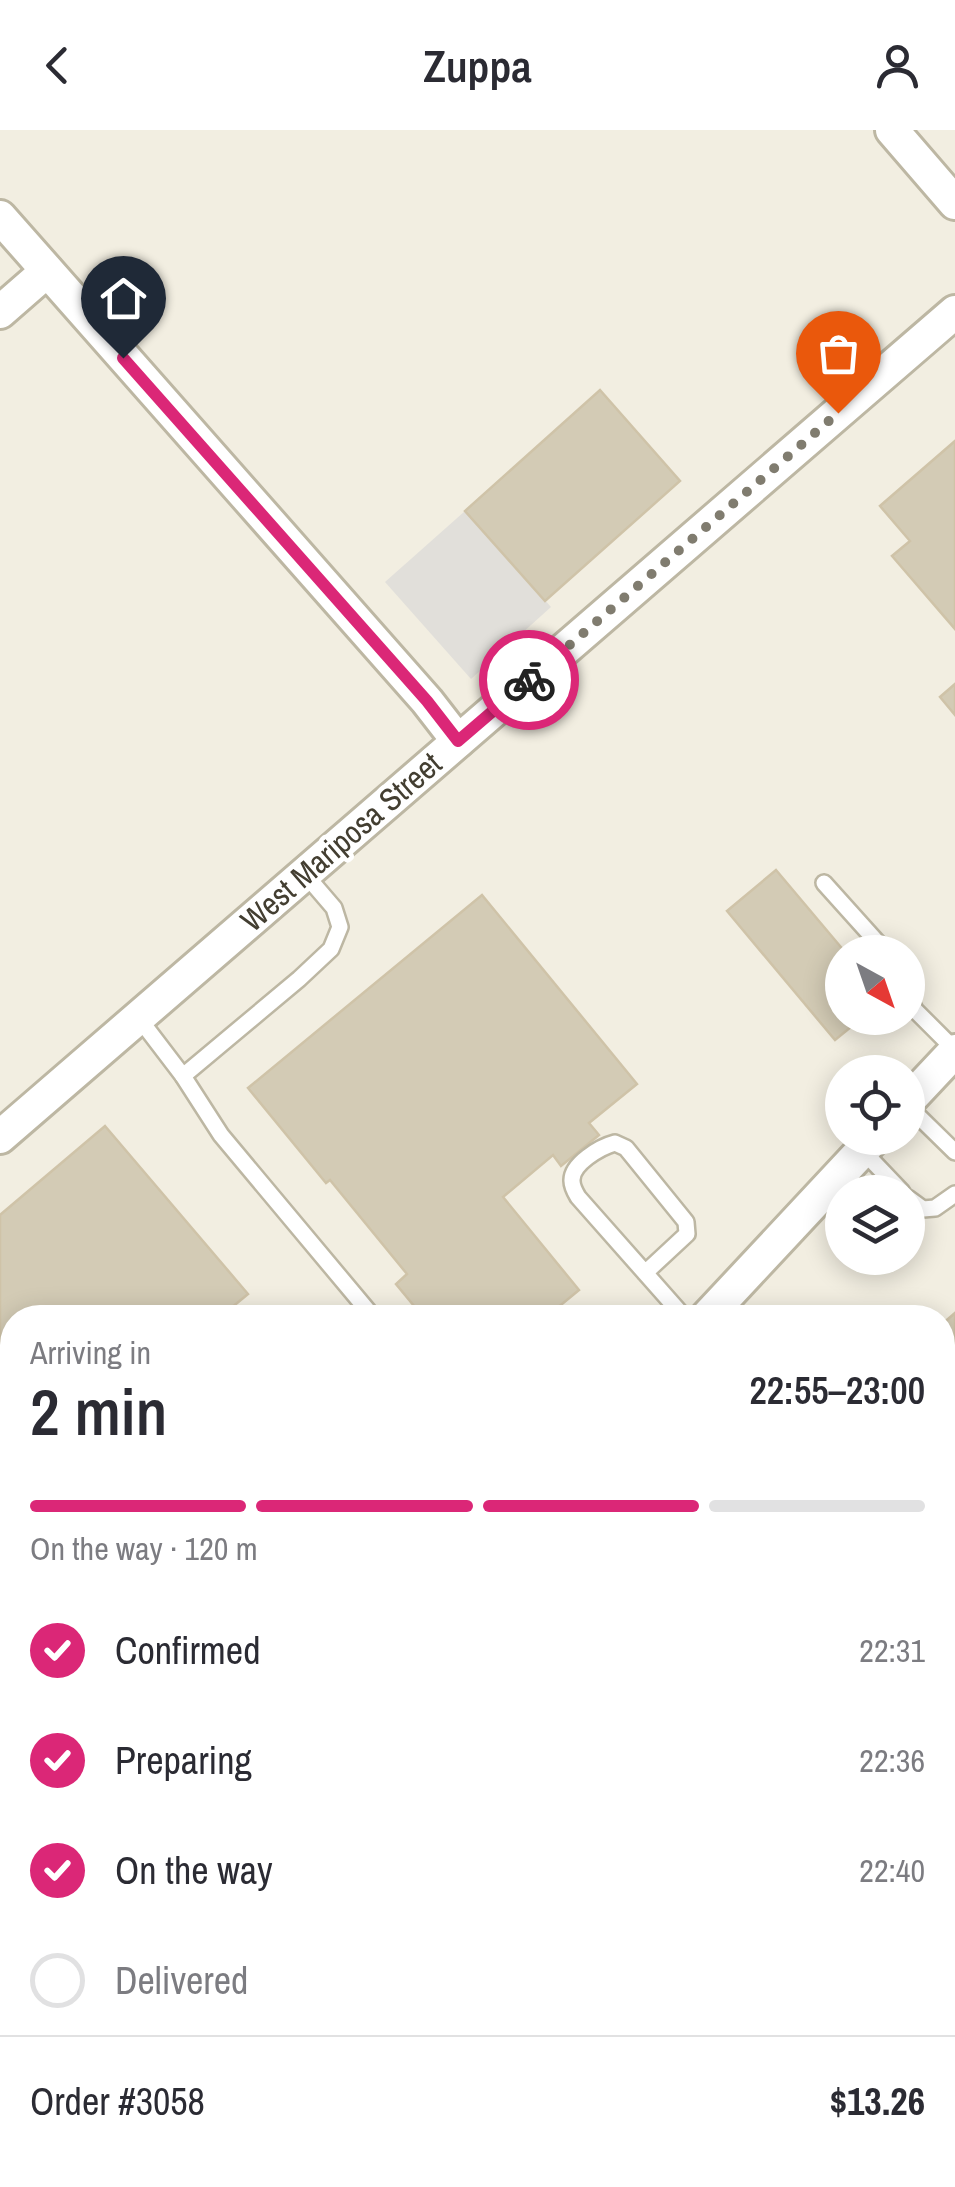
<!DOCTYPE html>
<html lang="en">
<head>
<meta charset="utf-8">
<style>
	:root { --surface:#fff; --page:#f7f7f7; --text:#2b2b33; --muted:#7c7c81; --line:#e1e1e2; --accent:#db2777 }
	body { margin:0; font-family:"Archivo Narrow",sans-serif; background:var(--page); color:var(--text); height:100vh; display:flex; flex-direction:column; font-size:38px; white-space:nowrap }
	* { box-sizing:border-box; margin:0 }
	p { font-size:32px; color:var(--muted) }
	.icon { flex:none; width:55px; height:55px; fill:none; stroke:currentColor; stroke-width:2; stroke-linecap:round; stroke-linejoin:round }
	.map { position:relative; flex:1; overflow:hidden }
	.panel { position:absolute; left:0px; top:1175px; width:955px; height:882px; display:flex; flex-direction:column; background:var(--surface); border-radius:40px 40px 0 0; box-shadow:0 5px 25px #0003 }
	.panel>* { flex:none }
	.needle { width:65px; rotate:140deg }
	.controls { position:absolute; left:825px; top:805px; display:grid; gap:20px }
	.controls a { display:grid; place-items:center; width:100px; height:100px; border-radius:50%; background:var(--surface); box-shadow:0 5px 25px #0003; font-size:50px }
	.pin { position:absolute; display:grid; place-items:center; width:85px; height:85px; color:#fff; margin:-102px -42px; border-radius:50% 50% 50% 0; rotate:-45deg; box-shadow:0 0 10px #0007 }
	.pin .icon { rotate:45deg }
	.courier { position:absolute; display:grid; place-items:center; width:100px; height:100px; margin:-50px; border:8px solid #db2777; border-radius:50%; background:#fff; color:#222; box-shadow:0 2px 12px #0007 }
	.overview em { font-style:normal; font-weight:600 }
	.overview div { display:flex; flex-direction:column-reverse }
	.overview { display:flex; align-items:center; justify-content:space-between; height:170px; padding:0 30px }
	h1 { font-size:65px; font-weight:600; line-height:75px }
	.bar { display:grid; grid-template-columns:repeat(4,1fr); gap:15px 10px; align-content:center; height:120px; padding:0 30px }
	.bar i { height:12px; border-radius:8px; background:var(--line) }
	.bar .on { background:var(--accent) }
	.bar p { grid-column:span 4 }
	.line { display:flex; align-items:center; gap:25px; padding:0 30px; border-top:2px solid var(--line) }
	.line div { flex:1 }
	ol { padding:0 30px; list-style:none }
	li { display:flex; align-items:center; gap:30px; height:110px }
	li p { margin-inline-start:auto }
	li .icon { padding:10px; border-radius:50%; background:var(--accent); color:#fff; stroke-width:4 }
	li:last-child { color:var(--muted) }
	li i { width:55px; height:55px; border:5px solid var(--line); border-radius:50% }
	header { display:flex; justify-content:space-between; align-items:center; height:130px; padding:0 30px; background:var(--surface); font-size:45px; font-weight:600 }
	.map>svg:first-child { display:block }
	.parking { fill:#e1dfda }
	.building { fill:#d3cbb5; stroke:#cfc3a8; stroke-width:2.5 }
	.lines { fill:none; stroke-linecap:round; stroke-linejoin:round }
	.lane-casing { stroke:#bdb7a3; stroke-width:20 }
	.street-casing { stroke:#bdb7a3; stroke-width:38 }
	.path { stroke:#c1b493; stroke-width:6; stroke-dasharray:5 5; stroke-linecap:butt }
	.lane { stroke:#fff; stroke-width:15 }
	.street { stroke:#fff; stroke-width:32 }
	.done { stroke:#807c6f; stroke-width:10; stroke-dasharray:0 18 }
	.route { stroke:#db2777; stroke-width:12 }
	.labels { text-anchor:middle; stroke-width:9; stroke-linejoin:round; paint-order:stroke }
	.street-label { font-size:32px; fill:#433e31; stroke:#fff }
</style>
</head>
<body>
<header><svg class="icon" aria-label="back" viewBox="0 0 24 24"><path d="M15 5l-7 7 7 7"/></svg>Zuppa<svg class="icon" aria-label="person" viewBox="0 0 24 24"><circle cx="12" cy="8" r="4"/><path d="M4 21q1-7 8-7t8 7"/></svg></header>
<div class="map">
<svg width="955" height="2057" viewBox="0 0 955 2057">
	<rect width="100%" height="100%" fill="#f2eee1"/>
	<g class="parking">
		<path d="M 465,381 L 551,477 L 471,549 L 385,452 Z"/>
		<path d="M 323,2045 L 456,2045 L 442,2057 L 334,2057 Z"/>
	</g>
	<g class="building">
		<path d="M 600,260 L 680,351 L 545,471 L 465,381 Z"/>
		<path d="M 955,311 L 955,499 L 892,426 L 910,411 L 880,376 Z"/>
		<path d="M 955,554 L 955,585 L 940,567 Z"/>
		<path d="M 776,740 L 845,822 L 842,822 L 842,888 L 862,888 L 835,910 L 727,781 Z"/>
		<path d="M 482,765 L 637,954 L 589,993 L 599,1005 L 561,1036 L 553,1025 L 503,1067 L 579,1160 L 545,1188 L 424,1188 L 396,1154 L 407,1144 L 330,1050 L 326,1053 L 248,958 Z"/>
		<path d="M 105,996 L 248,1164 L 219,1188 L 12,1188 L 12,1366 L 0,1377 L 0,1085 Z"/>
		<path d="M 955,1183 L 955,1272 L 942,1258 L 942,1194 Z"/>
		<path d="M 942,1290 L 955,1305 L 955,1448 L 942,1433 Z"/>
		<path d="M 456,2045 L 567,2045 L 553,2057 L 442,2057 Z"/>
	</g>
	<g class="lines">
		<defs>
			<g id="lane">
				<path d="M 824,753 L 886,822"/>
				<path d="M 908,866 L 915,880 L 955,920"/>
				<path d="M 138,887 L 183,946 L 221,1005 L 374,1188"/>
				<path d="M 183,946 L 299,849 L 331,819 L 340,797 L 334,778 L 304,743"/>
				<path d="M 908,976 L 955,1022"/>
				<path d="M 862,1020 L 902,1062"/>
				<path d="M 908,1068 L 923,1079 L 935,1078 L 955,1064"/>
				<path d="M 645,1143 L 687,1104 L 686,1092 L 626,1018 L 615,1013 C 600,1017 571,1034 572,1051 C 572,1057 575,1062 578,1067 L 685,1188"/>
				<path d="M 0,1410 L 12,1399"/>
			</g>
			<g id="street">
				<path d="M 892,0 L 955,73"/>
				<path d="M 0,87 L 427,571 L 458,611"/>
				<path d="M 0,182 L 47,141"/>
				<path d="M 908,971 L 955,921"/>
				<path d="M 0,1007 L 955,182"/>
				<path d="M 706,1188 L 874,1008"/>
				<path d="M 0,1747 L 12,1762"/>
				<path d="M 0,1960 L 12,1945"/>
				<path d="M 0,1980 L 12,1994"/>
				<path d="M 57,2045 L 68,2057"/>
				<path d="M 258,2045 L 269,2057"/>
			</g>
		</defs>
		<use href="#lane" class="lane-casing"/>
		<use href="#street" class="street-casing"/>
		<g class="path">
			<path d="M 942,1813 L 955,1800"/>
			<path d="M 717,2057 L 728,2045"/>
		</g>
		<use href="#lane" class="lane"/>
		<use href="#street" class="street"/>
	</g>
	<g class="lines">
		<path class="done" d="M 529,550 L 838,283"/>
		<path class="route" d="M 123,228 L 427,571 L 458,611 L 529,550"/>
	</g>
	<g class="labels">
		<g class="street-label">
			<text transform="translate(341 712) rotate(-41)" y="11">West Mariposa Street</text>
		</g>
	</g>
</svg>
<div class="controls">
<a><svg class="needle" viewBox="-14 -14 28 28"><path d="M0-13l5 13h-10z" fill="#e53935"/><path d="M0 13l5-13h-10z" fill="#7c7c81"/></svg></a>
<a><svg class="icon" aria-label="locate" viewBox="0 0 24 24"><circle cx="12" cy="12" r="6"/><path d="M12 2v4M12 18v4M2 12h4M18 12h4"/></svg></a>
<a><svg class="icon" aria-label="layers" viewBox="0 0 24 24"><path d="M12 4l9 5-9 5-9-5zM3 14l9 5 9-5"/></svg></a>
</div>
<div class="pin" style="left:838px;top:283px;background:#ea580c"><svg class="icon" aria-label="bag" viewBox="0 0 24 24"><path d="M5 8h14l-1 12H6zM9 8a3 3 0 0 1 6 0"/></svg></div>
<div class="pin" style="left:123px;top:228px;background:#1f2937"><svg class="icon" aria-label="home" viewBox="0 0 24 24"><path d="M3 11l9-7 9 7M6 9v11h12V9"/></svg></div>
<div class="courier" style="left:529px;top:550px"><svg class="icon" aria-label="bike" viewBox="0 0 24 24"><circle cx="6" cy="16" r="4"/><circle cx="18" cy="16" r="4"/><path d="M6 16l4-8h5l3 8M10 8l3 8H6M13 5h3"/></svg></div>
<section class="panel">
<div class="overview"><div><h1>2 min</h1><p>Arriving in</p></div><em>22:55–23:00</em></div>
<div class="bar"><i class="on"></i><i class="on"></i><i class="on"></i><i></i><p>On the way · 120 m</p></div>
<ol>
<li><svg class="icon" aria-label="check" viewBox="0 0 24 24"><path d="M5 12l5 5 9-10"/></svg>Confirmed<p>22:31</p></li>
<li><svg class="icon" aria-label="check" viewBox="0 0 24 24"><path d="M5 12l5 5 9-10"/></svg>Preparing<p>22:36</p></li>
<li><svg class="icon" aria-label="check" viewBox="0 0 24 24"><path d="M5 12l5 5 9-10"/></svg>On the way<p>22:40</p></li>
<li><i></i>Delivered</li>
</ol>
<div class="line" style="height:130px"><div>Order #3058</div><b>$13.26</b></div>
</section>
</div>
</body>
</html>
